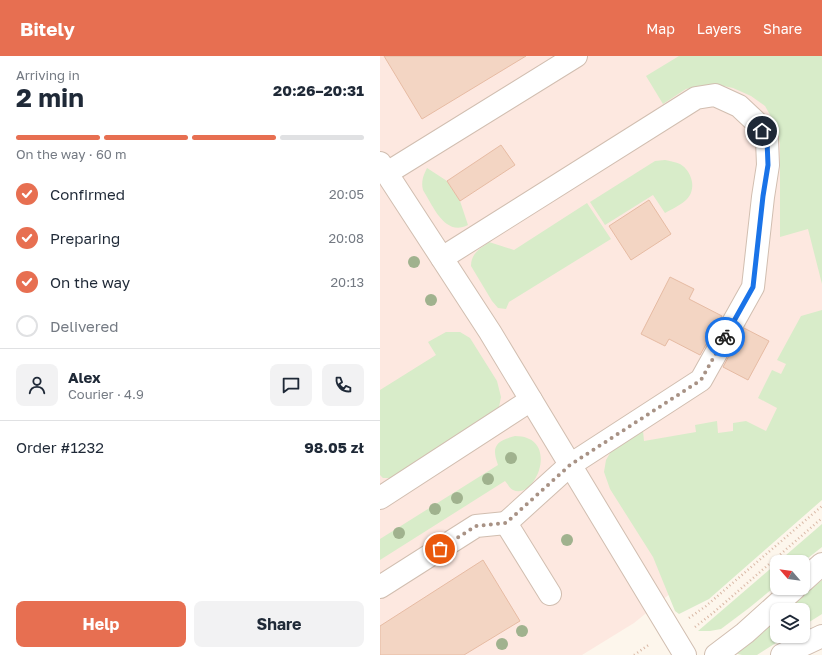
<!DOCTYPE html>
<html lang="en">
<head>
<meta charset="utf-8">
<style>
	:root { --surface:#fff; --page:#f2f2f3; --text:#1f2937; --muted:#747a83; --line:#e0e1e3; --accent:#e76f51 }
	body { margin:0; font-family:"Golos Text",sans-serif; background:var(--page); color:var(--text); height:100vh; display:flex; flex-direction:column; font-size:15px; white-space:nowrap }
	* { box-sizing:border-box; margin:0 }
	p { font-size:13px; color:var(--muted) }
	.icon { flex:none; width:22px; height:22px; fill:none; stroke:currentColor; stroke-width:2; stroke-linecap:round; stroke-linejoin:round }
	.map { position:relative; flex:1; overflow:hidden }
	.sheet { display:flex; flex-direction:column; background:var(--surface); width:380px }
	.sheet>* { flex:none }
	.needle { width:26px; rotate:298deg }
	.buttons { position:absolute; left:390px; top:499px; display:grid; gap:8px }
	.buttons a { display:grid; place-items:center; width:40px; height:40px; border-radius:8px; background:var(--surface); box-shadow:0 1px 3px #0004; font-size:20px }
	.pin { position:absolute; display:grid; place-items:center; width:34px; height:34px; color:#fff; margin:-17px; border:2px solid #fff; border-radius:50%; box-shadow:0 1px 4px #0007 }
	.courier { position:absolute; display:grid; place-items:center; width:40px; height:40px; margin:-20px; border:3px solid #1a73e8; border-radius:50%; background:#fff; color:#222; box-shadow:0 1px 5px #0007 }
	.summary em { font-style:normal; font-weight:700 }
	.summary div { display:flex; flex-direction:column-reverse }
	.summary { display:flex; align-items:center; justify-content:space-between; height:68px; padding:0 16px }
	h1 { font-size:26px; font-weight:700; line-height:30px }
	.bar { display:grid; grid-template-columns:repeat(4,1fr); gap:6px 4px; align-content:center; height:48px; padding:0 16px }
	.bar i { height:5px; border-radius:3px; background:var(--line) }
	.bar .current { background:var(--accent) }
	.bar p { grid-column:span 4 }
	.line { display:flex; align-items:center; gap:10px; padding:0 16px; border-top:1px solid var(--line) }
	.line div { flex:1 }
	.round { display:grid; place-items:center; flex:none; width:42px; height:42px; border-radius:8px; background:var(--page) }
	ol { padding:0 16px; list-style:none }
	li { display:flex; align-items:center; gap:12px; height:44px }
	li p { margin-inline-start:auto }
	li .icon { padding:4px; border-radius:50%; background:var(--accent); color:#fff; stroke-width:4 }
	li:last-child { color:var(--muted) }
	li i { width:22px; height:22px; border:2px solid var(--line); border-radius:50% }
	.action { display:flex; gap:8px; margin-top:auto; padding:8px 16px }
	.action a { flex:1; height:46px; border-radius:8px; background:var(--accent); color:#fff; font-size:16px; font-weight:700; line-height:46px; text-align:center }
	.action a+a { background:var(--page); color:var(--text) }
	header { display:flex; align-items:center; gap:24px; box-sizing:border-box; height:56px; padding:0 20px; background:var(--accent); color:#fff }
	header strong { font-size:19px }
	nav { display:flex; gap:22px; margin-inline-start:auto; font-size:14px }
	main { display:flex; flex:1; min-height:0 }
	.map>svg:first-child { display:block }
	.commercial { fill:#fde8e0 }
	.green { fill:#d8ecc9 }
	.building { fill:#f3d5c3; stroke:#e6bba3 }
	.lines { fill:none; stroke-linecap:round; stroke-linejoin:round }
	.minor-casing { stroke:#d1beb0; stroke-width:24 }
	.path { stroke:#d9b8a5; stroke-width:2.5; stroke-dasharray:1 3; stroke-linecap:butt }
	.minor { stroke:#fff; stroke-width:22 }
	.tree { fill:#a0b28e }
	.done { stroke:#a89285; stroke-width:4; stroke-dasharray:0 7.2 }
	.route { stroke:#1a73e8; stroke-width:5 }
</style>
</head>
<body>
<header>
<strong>Bitely</strong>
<nav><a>Map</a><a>Layers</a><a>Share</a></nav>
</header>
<main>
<section class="sheet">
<div class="summary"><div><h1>2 min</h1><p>Arriving in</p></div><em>20:26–20:31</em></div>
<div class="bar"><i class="current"></i><i class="current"></i><i class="current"></i><i></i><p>On the way · 60 m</p></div>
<ol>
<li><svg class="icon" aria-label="check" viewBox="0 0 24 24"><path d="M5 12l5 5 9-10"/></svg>Confirmed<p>20:05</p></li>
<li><svg class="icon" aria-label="check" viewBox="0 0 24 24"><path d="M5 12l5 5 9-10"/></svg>Preparing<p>20:08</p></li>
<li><svg class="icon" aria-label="check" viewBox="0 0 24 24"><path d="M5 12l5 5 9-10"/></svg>On the way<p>20:13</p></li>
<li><i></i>Delivered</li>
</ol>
<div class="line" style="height:72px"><a class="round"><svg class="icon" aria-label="person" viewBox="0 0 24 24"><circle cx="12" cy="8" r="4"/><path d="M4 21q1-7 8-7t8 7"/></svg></a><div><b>Alex</b><p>Courier · 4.9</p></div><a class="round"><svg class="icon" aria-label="chat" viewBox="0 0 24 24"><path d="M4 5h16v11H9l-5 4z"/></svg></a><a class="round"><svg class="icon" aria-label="phone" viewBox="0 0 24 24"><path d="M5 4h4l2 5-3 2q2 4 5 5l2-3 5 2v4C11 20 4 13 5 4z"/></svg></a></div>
<div class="line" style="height:52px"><div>Order #1232</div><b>98.05 zł</b></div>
<div class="action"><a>Help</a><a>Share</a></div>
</section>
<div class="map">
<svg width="442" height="599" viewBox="0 0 442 599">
	<rect width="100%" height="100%" fill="#fdf6ec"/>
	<path class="commercial" d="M 0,0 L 430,0 L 442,34 L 442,414 L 254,567 L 202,599 L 0,599 Z"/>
	<g class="green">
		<path d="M 299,0 L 442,0 L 442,228 L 428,173 L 400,181 L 400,87 L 394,66 L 385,50 L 371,40 L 353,32 L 334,28 L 319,30 L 306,33 L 283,48 L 266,20 Z"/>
		<path d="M 285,104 C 290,105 296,106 300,108 C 312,115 317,133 307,143 C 301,149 292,153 285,157 L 273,139 L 225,169 L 210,146 L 275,105 Z"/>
		<path d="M 47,112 L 67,125 L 80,145 L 88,169 C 65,181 53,150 43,134 C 41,126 43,120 47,112 Z"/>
		<path d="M 207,147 L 231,183 L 129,246 L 126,253 L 118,252 L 112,245 L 91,210 C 91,197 100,193 109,186 L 134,194 Z"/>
		<path d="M 442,254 L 442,444 L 329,543 L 299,558 L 295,555 L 273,501 L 230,433 L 224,416 L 226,404 L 233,392 L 250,378 L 263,375 L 264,385 L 316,376 L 315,369 L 337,365 L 338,377 L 353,375 L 353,367 L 366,365 L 386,375 L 397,352 L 378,342 L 392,314 L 401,318 L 406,308 L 397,304 L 421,260 Z"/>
		<path d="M 66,276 L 80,276 L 90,282 L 117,325 L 121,341 L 119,351 L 22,415 L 11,422 L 3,422 L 0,419 L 0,334 L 56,299 L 48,286 Z"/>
		<path d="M 135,380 C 181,380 156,445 133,434 C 129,432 128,428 125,425 L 0,504 L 0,483 L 118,409 C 111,390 116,385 135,380 Z"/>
		<path d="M 442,468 L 442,491 L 423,506 L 398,506 Z"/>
		<path d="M 397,507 L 397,529 L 369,552 L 341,573 L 330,575 L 318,575 Z"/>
		<path d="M 442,524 L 442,558 L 423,570 L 423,554 L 406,554 Z"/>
		<path d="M 397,561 L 397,580 L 407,580 L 377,599 L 362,599 L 354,597 Z"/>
	</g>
	<g class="building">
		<path d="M 4,0 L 146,0 L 42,63 Z"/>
		<path d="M 121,89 L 135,109 L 80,145 L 67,125 Z"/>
		<path d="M 269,144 L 291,178 L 251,204 L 229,170 Z"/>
		<path d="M 290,221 L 314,233 L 309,243 L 342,260 L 320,299 L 289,283 L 285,290 L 261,278 Z"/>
		<path d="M 364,272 L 389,285 L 368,324 L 343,311 Z"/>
		<path d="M 103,504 L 140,565 L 84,599 L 0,599 L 0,570 Z"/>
	</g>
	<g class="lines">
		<defs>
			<g id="minor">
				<path d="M 0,107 L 110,276 L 305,599"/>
				<path d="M 7,117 L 196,0"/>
				<path d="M 62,202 L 316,42 L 335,39 L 359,50 L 376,66 L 387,84 L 388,109 L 383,141 L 373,231 L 321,324 L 190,409 L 126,467 L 170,538"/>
				<path d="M 0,442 L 151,344"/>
				<path d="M 423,525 L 442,508"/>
				<path d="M 0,531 L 96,470 L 126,467"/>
				<path d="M 336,599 L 365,577 L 415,532"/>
				<path d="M 402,599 L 442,580"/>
			</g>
		</defs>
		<use href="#minor" class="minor-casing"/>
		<g class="path">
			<path d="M 309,562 L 326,550 L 442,450"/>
			<path d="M 315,571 L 333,557 L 442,462"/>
			<path d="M 254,599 L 270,588"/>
		</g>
		<use href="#minor" class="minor"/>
	</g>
	<g class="tree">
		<circle cx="34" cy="206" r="6"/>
		<circle cx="51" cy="244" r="6"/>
		<circle cx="131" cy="402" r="6"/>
		<circle cx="108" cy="423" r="6"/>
		<circle cx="77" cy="442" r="6"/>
		<circle cx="55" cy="453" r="6"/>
		<circle cx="19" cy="477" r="6"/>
		<circle cx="187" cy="484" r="6"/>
		<circle cx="142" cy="575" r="6"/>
		<circle cx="122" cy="588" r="6"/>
	</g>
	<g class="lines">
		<path class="done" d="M 60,493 L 96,470 L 126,467 L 190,409 L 321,324 L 345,281"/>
		<path class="route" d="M 345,281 L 373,231 L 383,140 L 388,109 L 387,84 L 382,75"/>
	</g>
</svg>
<div class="buttons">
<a><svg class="needle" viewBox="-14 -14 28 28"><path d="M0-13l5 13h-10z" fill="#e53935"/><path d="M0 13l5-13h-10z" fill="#747a83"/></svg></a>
<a><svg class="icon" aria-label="layers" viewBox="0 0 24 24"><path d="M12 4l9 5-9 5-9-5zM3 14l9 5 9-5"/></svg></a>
</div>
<div class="pin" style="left:60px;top:493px;background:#ea580c"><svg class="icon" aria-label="bag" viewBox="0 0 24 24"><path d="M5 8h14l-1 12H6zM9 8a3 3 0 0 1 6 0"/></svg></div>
<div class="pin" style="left:382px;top:75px;background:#1f2937"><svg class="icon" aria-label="home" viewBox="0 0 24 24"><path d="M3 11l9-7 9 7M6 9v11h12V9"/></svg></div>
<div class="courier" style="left:345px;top:281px"><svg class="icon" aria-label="bike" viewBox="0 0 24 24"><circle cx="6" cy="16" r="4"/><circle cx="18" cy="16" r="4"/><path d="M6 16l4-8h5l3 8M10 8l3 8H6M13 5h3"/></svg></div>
</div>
</main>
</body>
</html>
